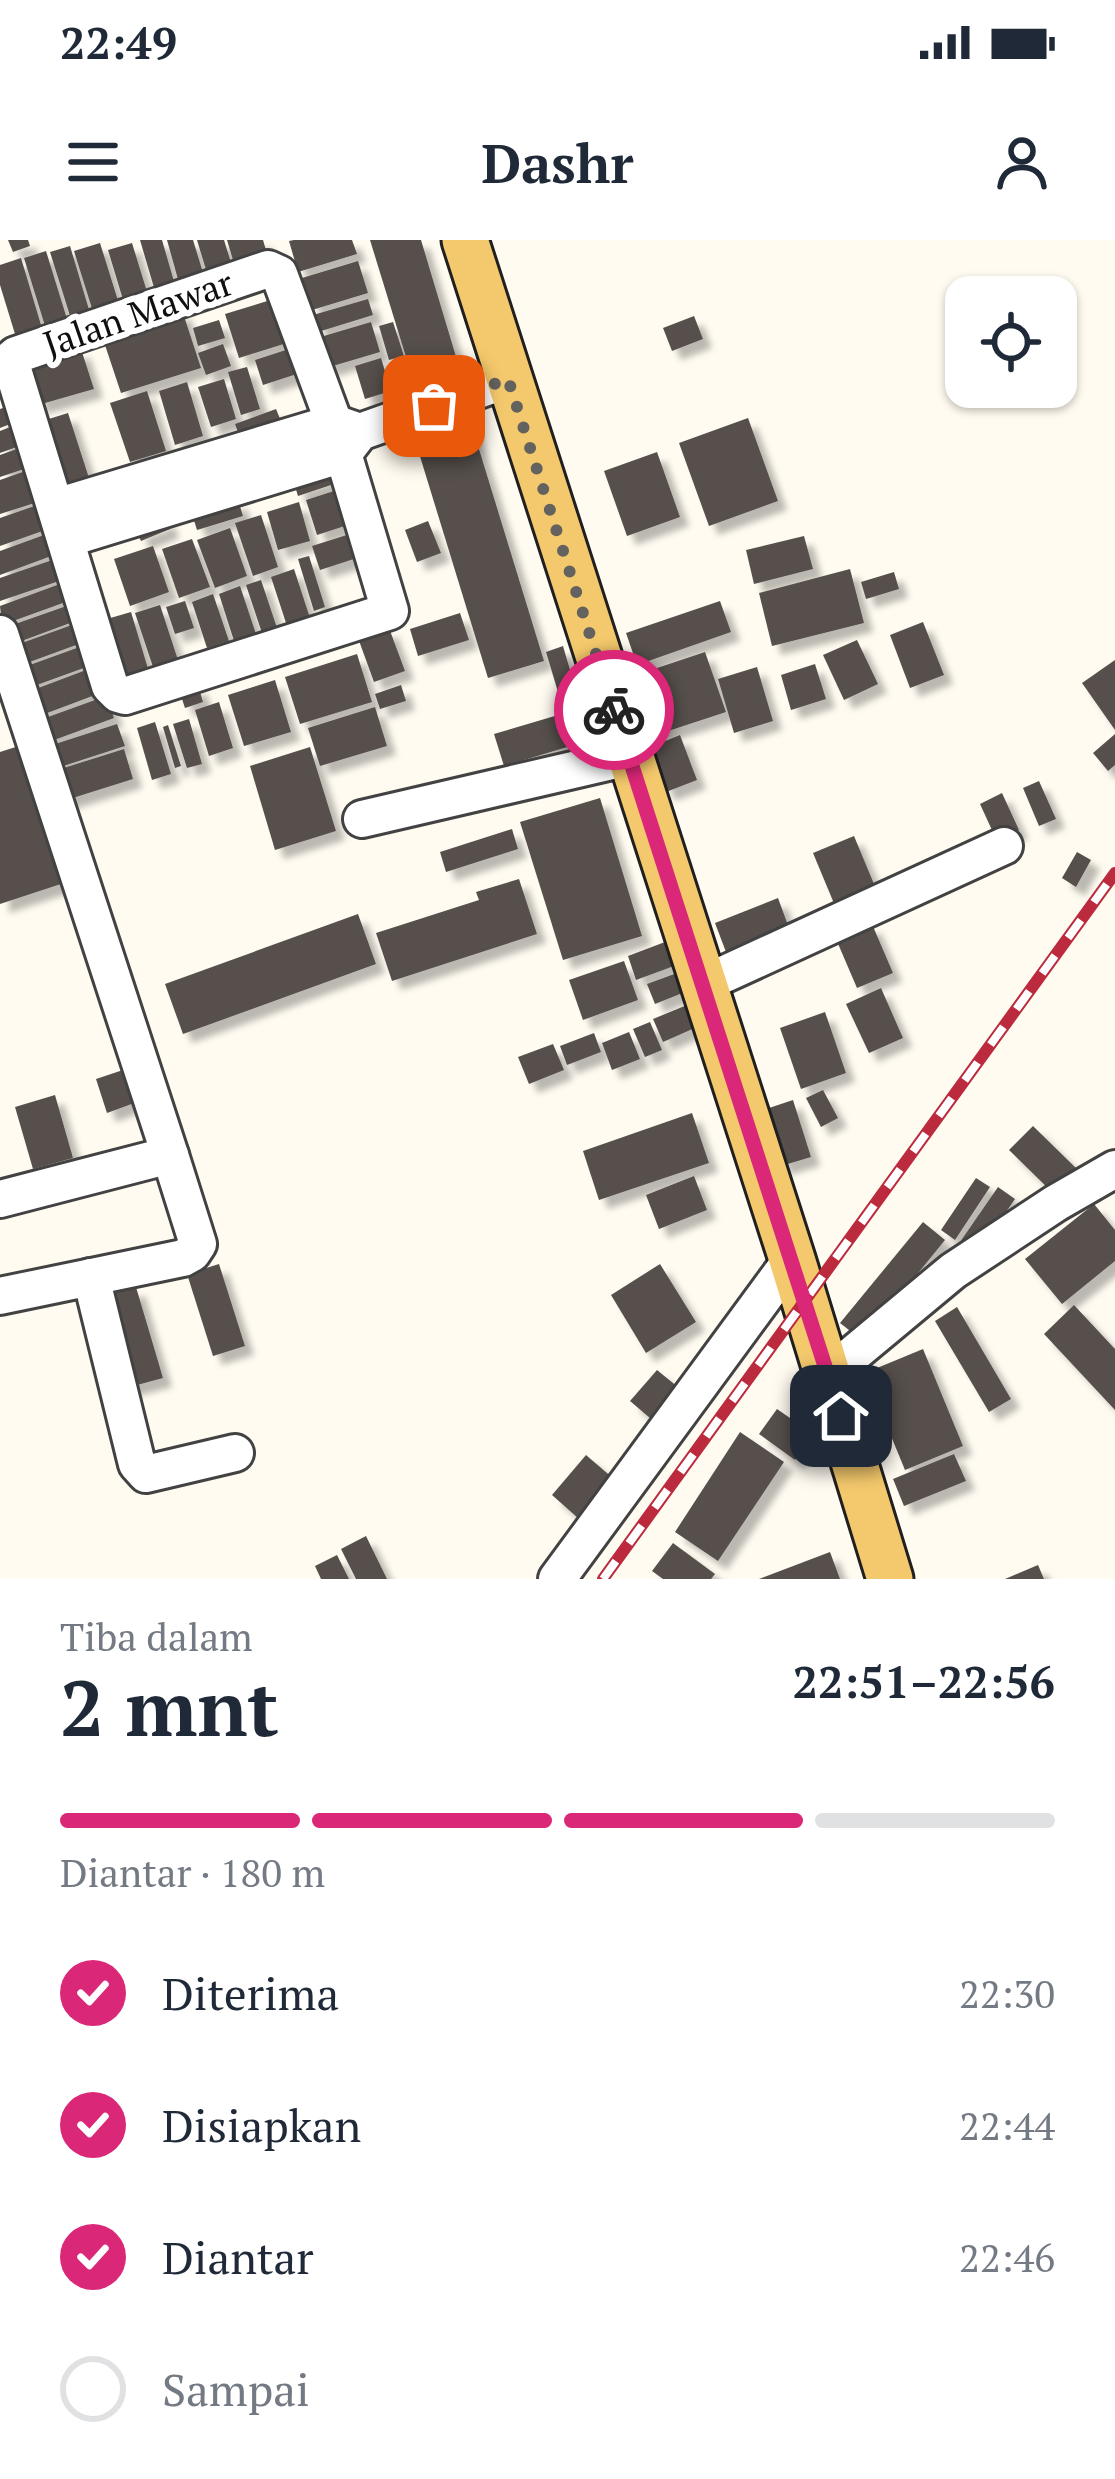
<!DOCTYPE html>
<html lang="id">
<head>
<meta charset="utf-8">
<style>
	:root { --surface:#fff; --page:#f2f2f3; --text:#1f2937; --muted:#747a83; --line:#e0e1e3; --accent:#db2777 }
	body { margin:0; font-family:"PT Serif",serif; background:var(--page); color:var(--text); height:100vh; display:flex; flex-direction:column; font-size:45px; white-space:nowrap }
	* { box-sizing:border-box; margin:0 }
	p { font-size:39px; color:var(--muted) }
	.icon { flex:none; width:66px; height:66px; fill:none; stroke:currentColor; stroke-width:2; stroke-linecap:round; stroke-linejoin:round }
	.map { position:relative; height:1339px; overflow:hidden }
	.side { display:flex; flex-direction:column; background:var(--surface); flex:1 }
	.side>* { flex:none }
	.controls { position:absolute; left:945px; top:36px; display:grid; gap:24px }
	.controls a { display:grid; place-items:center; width:132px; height:132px; border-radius:24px; background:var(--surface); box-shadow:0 3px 9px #0004; font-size:60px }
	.pin { position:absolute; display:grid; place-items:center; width:102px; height:102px; color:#fff; margin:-51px; border-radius:24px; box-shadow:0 6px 18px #0006 }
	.courier { position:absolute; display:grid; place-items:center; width:120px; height:120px; margin:-60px; border:9px solid #db2777; border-radius:50%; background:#fff; color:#222; box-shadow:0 3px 15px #0007 }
	.headline em { font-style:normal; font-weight:800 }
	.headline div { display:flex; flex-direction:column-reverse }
	.headline { display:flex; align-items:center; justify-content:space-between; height:204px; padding:0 60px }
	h1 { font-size:78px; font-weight:800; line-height:90px }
	.bar { display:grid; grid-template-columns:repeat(4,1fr); gap:18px 12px; align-content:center; height:144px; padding:0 60px }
	.bar i { height:15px; border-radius:9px; background:var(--line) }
	.bar .current { background:var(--accent) }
	.bar p { grid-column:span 4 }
	ol { padding:0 60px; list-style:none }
	li { display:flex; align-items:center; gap:36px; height:132px }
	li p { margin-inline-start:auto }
	li .icon { padding:12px; border-radius:50%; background:var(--accent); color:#fff; stroke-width:4 }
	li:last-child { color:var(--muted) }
	li i { width:66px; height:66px; border:6px solid var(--line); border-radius:50% }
	.status { display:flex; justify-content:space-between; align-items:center; height:84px; padding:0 60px; background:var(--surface); direction:ltr }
	.status svg { height:33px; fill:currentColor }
	header { display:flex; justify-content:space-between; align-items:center; height:156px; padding:0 60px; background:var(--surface); font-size:54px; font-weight:800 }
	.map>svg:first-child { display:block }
	.building { fill:#574f4c; filter:url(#shadow) }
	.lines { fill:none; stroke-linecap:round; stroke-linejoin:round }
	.minor-casing { stroke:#424242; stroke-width:42 }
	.major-casing { stroke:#202020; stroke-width:51 }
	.minor { stroke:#fff; stroke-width:36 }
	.major { stroke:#f4c86c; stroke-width:45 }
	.rail-casing { stroke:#bc2a3d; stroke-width:12 }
	.rail { stroke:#fff; stroke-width:8; stroke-dasharray:22; stroke-linecap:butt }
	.done { stroke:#63625e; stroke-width:12; stroke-dasharray:0 21.6 }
	.route { stroke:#db2777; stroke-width:15 }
	.labels { text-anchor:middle; stroke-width:12; stroke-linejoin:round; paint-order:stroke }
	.street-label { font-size:36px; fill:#0f0f0f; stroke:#fff }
</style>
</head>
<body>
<div class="status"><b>22:49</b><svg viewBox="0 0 49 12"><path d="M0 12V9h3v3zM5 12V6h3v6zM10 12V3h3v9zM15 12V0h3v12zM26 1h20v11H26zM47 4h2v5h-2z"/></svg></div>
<header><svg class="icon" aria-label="menu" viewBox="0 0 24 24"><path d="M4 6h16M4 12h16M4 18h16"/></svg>Dashr<svg class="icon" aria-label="person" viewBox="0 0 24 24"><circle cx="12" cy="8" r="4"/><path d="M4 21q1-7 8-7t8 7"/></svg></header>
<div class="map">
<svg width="1115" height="1339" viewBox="0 0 1115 1339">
	<defs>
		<filter id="shadow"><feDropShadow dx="9" dy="9" stdDeviation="3" flood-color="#0004"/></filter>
	</defs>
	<rect width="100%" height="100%" fill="#fffbf1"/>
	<g class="building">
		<path d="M 8,0 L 28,0 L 30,6 L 13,12 Z"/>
		<path d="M 140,0 L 162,0 L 175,45 L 155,51 Z"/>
		<path d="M 167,0 L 193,0 L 204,36 L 179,43 Z"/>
		<path d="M 197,0 L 224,0 L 232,26 L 207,33 Z"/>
		<path d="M 227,0 L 263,0 L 269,20 L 236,30 Z"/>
		<path d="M 294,0 L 352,0 L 357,14 L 298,32 L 289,1 Z"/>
		<path d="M 370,0 L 421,0 L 460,130 L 414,143 Z"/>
		<path d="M 100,3 L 120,67 L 94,75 L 74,11 Z"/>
		<path d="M 132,3 L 148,55 L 124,63 L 108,10 Z"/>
		<path d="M 70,6 L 90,73 L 71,79 L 50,12 Z"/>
		<path d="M 46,11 L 67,79 L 45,86 L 24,18 Z"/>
		<path d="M 21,18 L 41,85 L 15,94 L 0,45 L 0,25 Z"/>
		<path d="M 358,21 L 368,53 L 312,70 L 302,38 Z"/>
		<path d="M 277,58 L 290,102 L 239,118 L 225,74 Z"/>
		<path d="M 368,59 L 373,75 L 318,92 L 313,75 Z"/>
		<path d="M 182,70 L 201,128 L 121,153 L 102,96 Z"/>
		<path d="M 694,76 L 703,99 L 672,111 L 663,88 Z"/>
		<path d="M 219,80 L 225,98 L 198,106 L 193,88 Z"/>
		<path d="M 371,82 L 380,112 L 326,128 L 317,98 Z"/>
		<path d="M 393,82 L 404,116 L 389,120 L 379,86 Z"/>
		<path d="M 223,104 L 231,126 L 206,135 L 198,113 Z"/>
		<path d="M 295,107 L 303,132 L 263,145 L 255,120 Z"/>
		<path d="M 81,109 L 94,149 L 38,165 L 26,126 Z"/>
		<path d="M 381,118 L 391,151 L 365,159 L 355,126 Z"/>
		<path d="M 247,127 L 260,169 L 241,175 L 228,132 Z"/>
		<path d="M 224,139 L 236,179 L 211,187 L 198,147 Z"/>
		<path d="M 187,142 L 203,196 L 175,205 L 159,151 Z"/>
		<path d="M 147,151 L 166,211 L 130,222 L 110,163 Z"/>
		<path d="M 12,165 L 18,181 L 0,188 L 0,169 Z"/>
		<path d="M 276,169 L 283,186 L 241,201 L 235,184 Z"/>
		<path d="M 68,173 L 89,238 L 57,248 L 36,183 Z"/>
		<path d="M 748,178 L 778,261 L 709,286 L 679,203 Z"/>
		<path d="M 471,183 L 544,421 L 488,438 L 415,200 Z"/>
		<path d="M 18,184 L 25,204 L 0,213 L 0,191 Z"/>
		<path d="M 25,206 L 33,226 L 0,237 L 0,215 Z"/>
		<path d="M 657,212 L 680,277 L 627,296 L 604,231 Z"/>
		<path d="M 34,228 L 44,260 L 0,274 L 0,240 Z"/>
		<path d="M 336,230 L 340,242 L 298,256 L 294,243 Z"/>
		<path d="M 340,249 L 351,284 L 317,295 L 306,260 Z"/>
		<path d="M 238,260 L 243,276 L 197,290 L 192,274 Z"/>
		<path d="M 46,262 L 54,287 L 0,306 L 0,278 Z"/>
		<path d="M 299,262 L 310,301 L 278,310 L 267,272 Z"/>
		<path d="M 261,275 L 278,327 L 253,336 L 235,283 Z"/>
		<path d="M 166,278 L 170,289 L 141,301 L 136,290 Z"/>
		<path d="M 428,281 L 441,313 L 417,322 L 405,290 Z"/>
		<path d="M 230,288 L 247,336 L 215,348 L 197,300 Z"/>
		<path d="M 55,291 L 62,312 L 0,335 L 0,311 Z"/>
		<path d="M 353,293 L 360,317 L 320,330 L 312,306 Z"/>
		<path d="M 804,296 L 813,329 L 754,344 L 746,310 Z"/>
		<path d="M 192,299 L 210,347 L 179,358 L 162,309 Z"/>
		<path d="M 153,306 L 169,352 L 130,366 L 114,319 Z"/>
		<path d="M 309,316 L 325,367 L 314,371 L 298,319 Z"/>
		<path d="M 61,317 L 68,338 L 0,361 L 0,338 Z"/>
		<path d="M 294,329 L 310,378 L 287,386 L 271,337 Z"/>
		<path d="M 850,329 L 864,383 L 772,406 L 759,353 Z"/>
		<path d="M 894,332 L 899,349 L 866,359 L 861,342 Z"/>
		<path d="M 261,340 L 280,397 L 265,402 L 246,345 Z"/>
		<path d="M 68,341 L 74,359 L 2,385 L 0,366 Z"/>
		<path d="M 240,346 L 258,400 L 236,407 L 219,354 Z"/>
		<path d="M 213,354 L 229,401 L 207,408 L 192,362 Z"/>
		<path d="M 185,361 L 194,388 L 175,394 L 166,367 Z"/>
		<path d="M 720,361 L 731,392 L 637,425 L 626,393 Z"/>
		<path d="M 75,363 L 81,379 L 8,406 L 1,389 Z"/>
		<path d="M 160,365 L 178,420 L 153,427 L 135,373 Z"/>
		<path d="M 131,372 L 149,432 L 118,441 L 100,381 Z"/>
		<path d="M 460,373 L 469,400 L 418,416 L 410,389 Z"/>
		<path d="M 80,382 L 87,401 L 16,427 L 8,408 Z"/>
		<path d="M 923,382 L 944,435 L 910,448 L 890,395 Z"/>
		<path d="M 389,388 L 405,431 L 374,442 L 358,398 Z"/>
		<path d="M 857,400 L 878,444 L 844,460 L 823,415 Z"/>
		<path d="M 85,405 L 92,425 L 23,450 L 16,430 Z"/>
		<path d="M 563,406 L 575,447 L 558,452 L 546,412 Z"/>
		<path d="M 705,412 L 726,472 L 656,495 L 636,435 Z"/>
		<path d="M 357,414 L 372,462 L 300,484 L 285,437 Z"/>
		<path d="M 1115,420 L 1115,490 L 1082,443 Z"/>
		<path d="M 815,424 L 826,459 L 791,470 L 781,435 Z"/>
		<path d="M 94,427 L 103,452 L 34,478 L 25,453 Z"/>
		<path d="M 757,427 L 773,481 L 734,493 L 718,439 Z"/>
		<path d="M 275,440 L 291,492 L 244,506 L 228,455 Z"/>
		<path d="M 198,445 L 203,462 L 185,468 L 179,450 Z"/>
		<path d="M 401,445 L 406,461 L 380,469 L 375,454 Z"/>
		<path d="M 106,456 L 114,478 L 46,503 L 37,481 Z"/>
		<path d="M 219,462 L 233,508 L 209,516 L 195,470 Z"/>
		<path d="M 375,467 L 387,506 L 320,526 L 308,488 Z"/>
		<path d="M 575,470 L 584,502 L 504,526 L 494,494 Z"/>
		<path d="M 189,479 L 202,524 L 187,528 L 173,484 Z"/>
		<path d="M 155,482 L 171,534 L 152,540 L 137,488 Z"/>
		<path d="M 117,484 L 125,506 L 54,529 L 46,507 Z"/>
		<path d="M 168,485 L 181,526 L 175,528 L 163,487 Z"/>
		<path d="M 1115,494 L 1115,525 L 1108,531 L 1093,513 Z"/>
		<path d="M 680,495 L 697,540 L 666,552 L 648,508 Z"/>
		<path d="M 22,505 L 67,642 L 0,664 L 0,512 Z"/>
		<path d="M 310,507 L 336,591 L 275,610 L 250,526 Z"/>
		<path d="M 124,509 L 133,539 L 60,562 L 51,532 Z"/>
		<path d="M 1039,541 L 1056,579 L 1039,586 L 1023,548 Z"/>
		<path d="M 1002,553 L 1019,590 L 997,601 L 980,564 Z"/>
		<path d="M 600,558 L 642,696 L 563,720 L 520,582 Z"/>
		<path d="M 512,589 L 518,609 L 446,632 L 440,612 Z"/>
		<path d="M 854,596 L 879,656 L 838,673 L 813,613 Z"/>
		<path d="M 1077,612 L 1091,620 L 1076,647 L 1062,638 Z"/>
		<path d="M 519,639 L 537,694 L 392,741 L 376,693 L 479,660 L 476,652 Z"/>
		<path d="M 778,658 L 789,688 L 726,712 L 715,683 Z"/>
		<path d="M 358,674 L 376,724 L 183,794 L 165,744 Z"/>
		<path d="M 872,684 L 893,733 L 857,748 L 836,699 Z"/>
		<path d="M 665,702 L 674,726 L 636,740 L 628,716 Z"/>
		<path d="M 624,721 L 638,760 L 583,780 L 569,740 Z"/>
		<path d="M 677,733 L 685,752 L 655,764 L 647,744 Z"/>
		<path d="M 881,748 L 903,798 L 869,813 L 846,764 Z"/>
		<path d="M 687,765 L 697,787 L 663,802 L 653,779 Z"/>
		<path d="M 825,772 L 846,833 L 801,849 L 780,788 Z"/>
		<path d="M 650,782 L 662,810 L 645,817 L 633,789 Z"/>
		<path d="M 629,792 L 640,819 L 612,830 L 602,803 Z"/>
		<path d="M 594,793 L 601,812 L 567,825 L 560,806 Z"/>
		<path d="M 553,804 L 564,830 L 529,844 L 518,817 Z"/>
		<path d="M 126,829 L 137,862 L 107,873 L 96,839 Z"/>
		<path d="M 823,850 L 838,878 L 821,887 L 806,858 Z"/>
		<path d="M 55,855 L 73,918 L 33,929 L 15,867 Z"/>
		<path d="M 793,860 L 811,917 L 781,926 L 763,870 Z"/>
		<path d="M 692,873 L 709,923 L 599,960 L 583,911 Z"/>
		<path d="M 1033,886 L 1079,931 L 1055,955 L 1009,910 Z"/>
		<path d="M 694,936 L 707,970 L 659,989 L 646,955 Z"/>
		<path d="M 976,938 L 990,947 L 955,1000 L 941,990 Z"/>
		<path d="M 998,947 L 1015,959 L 977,1014 L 960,1002 Z"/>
		<path d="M 1094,964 L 1115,990 L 1115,1021 L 1062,1064 L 1025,1019 Z"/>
		<path d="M 923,982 L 945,1000 L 863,1101 L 840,1083 Z"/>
		<path d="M 219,1024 L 245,1106 L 213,1116 L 187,1034 Z"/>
		<path d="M 660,1024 L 696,1082 L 646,1113 L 611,1055 Z"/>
		<path d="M 136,1047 L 163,1138 L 126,1148 L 99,1058 Z"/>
		<path d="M 1074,1065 L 1115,1109 L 1115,1170 L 1044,1094 Z"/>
		<path d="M 957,1067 L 1011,1159 L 989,1172 L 935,1081 Z"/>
		<path d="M 923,1109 L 963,1206 L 905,1230 L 865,1133 Z"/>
		<path d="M 657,1130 L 684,1152 L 657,1184 L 630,1161 Z"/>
		<path d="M 777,1169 L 813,1194 L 795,1220 L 759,1194 Z"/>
		<path d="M 740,1192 L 784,1222 L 718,1321 L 675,1292 Z"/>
		<path d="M 954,1214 L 966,1241 L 904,1266 L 893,1239 Z"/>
		<path d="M 586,1215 L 621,1245 L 587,1286 L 552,1255 Z"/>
		<path d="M 366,1296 L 387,1339 L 356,1339 L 341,1309 Z"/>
		<path d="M 673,1303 L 715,1334 L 711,1339 L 663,1339 L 652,1331 Z"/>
		<path d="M 830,1312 L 840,1339 L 759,1339 Z"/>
		<path d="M 337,1315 L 349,1339 L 321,1339 L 315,1326 Z"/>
		<path d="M 1038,1325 L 1044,1339 L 1005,1339 Z"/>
	</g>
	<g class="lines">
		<defs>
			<g id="minor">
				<path d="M 268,29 L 279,34 L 334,183 L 390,371 L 125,456 L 118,454 L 110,446 L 10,120 L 16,115 Z"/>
				<path d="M 56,267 L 334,183 L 357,191"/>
				<path d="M 66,299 L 343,214 L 360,192 L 509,139"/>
				<path d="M 0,394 L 170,915 L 0,959"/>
				<path d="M 362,579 L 629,517"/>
				<path d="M 703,744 L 1004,606"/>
				<path d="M 91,1037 L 137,1224 L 146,1234 L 235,1213"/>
				<path d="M 0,1056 L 183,1018 L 192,1013 L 198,1004 L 170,915"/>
				<path d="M 828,1135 L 953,1031 L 1056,963 L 1115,929"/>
				<path d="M 557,1339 L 792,1019"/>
			</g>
			<path id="major" d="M 465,0 L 792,1019 L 890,1339"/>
		</defs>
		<use href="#minor" class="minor-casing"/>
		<use href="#major" class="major-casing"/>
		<use href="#minor" class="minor"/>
		<use href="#major" class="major"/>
		<defs>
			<path id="rail" d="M 603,1339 L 1115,633"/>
		</defs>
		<use href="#rail" class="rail-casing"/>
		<use href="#rail" class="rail"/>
	</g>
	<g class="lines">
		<path class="done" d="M 434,166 L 508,139 L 614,470"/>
		<path class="route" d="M 614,470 L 841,1176"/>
	</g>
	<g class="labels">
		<g class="street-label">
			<text transform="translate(138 73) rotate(-19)" y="13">Jalan Mawar</text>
		</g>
	</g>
</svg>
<div class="controls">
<a><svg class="icon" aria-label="locate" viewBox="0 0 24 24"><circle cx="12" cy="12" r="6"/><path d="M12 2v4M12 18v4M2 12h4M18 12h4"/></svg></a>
</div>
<div class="pin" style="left:434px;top:166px;background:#ea580c"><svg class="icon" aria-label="bag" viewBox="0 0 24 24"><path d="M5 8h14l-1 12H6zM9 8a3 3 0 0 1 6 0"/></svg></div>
<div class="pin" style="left:841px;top:1176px;background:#1f2937"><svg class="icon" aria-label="home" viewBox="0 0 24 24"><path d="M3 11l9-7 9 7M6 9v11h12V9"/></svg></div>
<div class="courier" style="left:614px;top:470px"><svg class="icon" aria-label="bike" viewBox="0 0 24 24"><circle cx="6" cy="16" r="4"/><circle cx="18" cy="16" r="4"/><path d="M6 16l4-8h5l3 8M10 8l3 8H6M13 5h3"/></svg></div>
</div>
<section class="side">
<div class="headline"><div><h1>2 mnt</h1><p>Tiba dalam</p></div><em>22:51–22:56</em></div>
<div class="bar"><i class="current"></i><i class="current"></i><i class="current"></i><i></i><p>Diantar · 180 m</p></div>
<ol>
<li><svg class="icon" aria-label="check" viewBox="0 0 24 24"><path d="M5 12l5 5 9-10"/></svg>Diterima<p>22:30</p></li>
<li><svg class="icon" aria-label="check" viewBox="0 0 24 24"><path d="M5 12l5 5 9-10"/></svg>Disiapkan<p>22:44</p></li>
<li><svg class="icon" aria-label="check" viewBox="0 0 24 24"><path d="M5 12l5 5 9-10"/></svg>Diantar<p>22:46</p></li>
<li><i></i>Sampai</li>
</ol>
</section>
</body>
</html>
